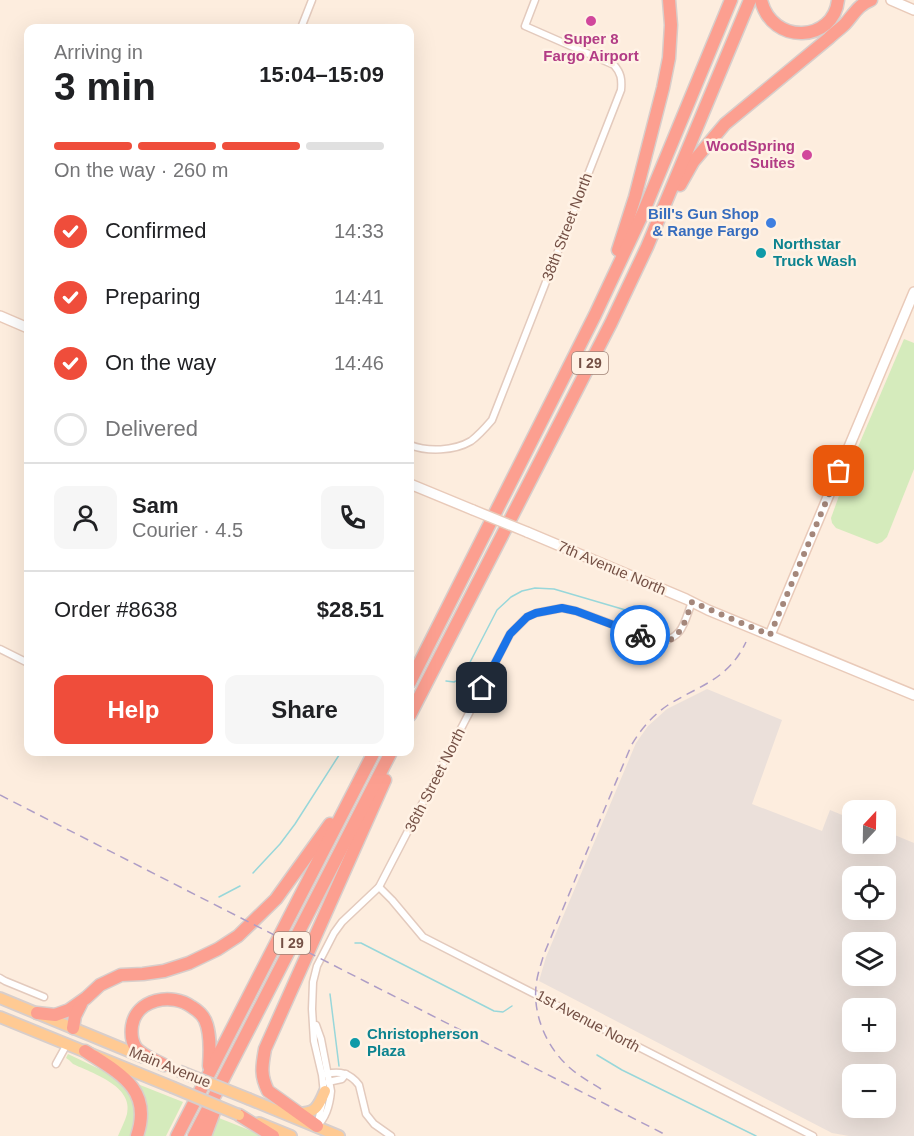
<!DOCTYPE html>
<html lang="en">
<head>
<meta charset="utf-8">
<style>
	:root { --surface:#fff; --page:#f6f6f6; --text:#202124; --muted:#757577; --line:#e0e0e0; --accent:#ef4d3b }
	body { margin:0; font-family:Arial,sans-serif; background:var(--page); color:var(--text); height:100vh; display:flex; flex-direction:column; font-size:22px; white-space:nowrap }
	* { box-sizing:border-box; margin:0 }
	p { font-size:20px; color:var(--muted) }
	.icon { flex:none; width:33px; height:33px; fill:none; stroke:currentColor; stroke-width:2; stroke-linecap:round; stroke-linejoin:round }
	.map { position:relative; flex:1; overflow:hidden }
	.drawer { position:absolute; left:24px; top:24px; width:390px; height:732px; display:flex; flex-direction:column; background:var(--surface); border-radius:12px; box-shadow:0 6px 24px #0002 }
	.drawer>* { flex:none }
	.needle { width:39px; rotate:22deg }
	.tools { position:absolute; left:842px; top:800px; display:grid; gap:12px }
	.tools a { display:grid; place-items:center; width:54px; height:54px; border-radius:12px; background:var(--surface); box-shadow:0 6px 24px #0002; font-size:30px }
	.pin { position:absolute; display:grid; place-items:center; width:51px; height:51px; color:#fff; margin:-26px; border-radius:12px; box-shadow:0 3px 9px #0006 }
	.courier { position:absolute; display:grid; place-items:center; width:60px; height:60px; margin:-30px; border:4px solid #1a73e8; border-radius:50%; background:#fff; color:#222; box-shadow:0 2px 8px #0007 }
	.head em { font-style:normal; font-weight:700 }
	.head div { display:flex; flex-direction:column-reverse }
	.head { display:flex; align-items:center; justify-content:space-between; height:102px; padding:0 30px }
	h1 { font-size:39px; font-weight:700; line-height:45px }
	.bar { display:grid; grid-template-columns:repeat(4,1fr); gap:9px 6px; align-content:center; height:72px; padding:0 30px }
	.bar i { height:8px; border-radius:4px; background:var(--line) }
	.bar .selected { background:var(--accent) }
	.bar p { grid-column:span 4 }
	.line { display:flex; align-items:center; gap:15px; padding:0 30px; border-top:2px solid var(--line) }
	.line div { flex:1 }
	.round { display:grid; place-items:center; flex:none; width:63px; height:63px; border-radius:12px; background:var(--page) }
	ol { padding:0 30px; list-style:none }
	li { display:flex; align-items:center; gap:18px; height:66px }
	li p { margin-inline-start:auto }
	li .icon { padding:6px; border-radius:50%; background:var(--accent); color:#fff; stroke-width:4 }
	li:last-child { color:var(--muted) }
	li i { width:33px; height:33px; border:3px solid var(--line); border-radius:50% }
	.button { display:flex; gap:12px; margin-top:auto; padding:12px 30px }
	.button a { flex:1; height:69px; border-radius:12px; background:var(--accent); color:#fff; font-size:24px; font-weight:700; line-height:69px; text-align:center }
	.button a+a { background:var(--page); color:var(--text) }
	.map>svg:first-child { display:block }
	.industrial { fill:#ebe0da; fill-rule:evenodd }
	.green { fill:#d5ebbc }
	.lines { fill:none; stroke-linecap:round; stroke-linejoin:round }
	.stream { stroke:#98d7da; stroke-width:1.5 }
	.street-casing { stroke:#e3cabd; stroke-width:9 }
	.secondary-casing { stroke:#e9cab9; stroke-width:12 }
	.primary-casing { stroke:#d8cecb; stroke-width:14 }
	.highway-casing { stroke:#d8cecb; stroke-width:15 }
	.street { stroke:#fff; stroke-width:6 }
	.secondary { stroke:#fff; stroke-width:9 }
	.primary { stroke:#ffca93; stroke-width:10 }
	.highway { stroke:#fc9f90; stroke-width:12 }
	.rail { stroke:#ae9dc6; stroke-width:1.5; stroke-dasharray:9 6; stroke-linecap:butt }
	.secondary-bridge-casing { stroke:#e9cab9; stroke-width:12; stroke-linecap:butt }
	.primary-bridge-casing { stroke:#d8cecb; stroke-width:14; stroke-linecap:butt }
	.secondary-bridge { stroke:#fff; stroke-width:9 }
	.primary-bridge { stroke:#ffca93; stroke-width:10 }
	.done { stroke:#a4877b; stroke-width:6; stroke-dasharray:0 10.8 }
	.route { stroke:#1a73e8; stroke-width:8 }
	.hotel-dot { fill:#d1479c; stroke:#fff2e5; stroke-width:2 }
	.shop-dot { fill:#3f7fe0; stroke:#fff2e5; stroke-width:2 }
	.culture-dot { fill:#0f9aa8; stroke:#fff2e5; stroke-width:2 }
	.labels { text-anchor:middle; stroke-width:5; stroke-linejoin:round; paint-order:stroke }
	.shield { fill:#fff2e5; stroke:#9e8175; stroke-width:1.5 }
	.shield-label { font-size:14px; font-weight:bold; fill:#745045 }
	.hotel-label { font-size:15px; font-weight:bold; fill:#b23c85; stroke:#fff2e5 }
	.shop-label { font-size:15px; font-weight:bold; fill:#366cbe; stroke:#fff2e5; text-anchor:end }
	.street-label { font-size:15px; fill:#745045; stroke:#fff2e5 }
	.culture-label { font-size:15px; font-weight:bold; fill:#0d838f; stroke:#fff2e5; text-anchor:start }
</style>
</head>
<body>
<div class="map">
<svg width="914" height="1136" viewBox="0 0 914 1136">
	<rect width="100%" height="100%" fill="#fdedde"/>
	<path class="industrial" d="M 707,689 L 782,720 L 752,804 L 822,831 L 830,810 L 852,819 L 852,843 L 885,843 L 885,831 L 914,843 L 914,1136 L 849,1136 L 832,1133 L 539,981 L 546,957 L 636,743 L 648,726 L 667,709 ZM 852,876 L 885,876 L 885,909 L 852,909 ZM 852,942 L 885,942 L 885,975 L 852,975 ZM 852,1008 L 885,1008 L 885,1041 L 852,1041 ZM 852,1074 L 885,1074 L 885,1107 L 852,1107 Z"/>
	<g class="green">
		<path d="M 904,339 L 914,343 L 914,469 L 887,537 L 882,542 L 877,544 L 836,528 L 832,523 L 831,518 L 849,468 Z"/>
		<path d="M 68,1054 L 112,1075 L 132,1092 L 137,1114 L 132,1136 L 118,1136 C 121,1129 125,1121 127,1114 C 134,1086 92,1073 73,1064 L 69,1060 L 66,1058 Z"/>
		<path d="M 135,1083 L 183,1102 L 166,1136 L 140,1136 Z"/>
		<path d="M 214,1116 L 264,1136 L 207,1136 Z"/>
	</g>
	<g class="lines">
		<g class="stream">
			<path d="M 446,681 L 454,682 L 460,679 L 466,670 L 497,610 L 511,597 L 522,591 L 535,588 L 554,589 L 663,621"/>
			<path d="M 253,873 L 280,844 L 295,824 L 341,752"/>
			<path d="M 219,897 L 240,886"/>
			<path d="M 355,943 L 361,943 L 494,1011 L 503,1012 L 512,1006"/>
			<path d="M 330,994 L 339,1066"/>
			<path d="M 597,1055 L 622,1070 L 756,1136"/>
		</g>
		<defs>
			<g id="street">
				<path d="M 301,28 L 312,0"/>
				<path d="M 410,445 C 428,452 454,451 471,441 C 479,435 486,427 492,420 L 621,90 C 622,79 621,73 614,65 L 525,26 L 535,0"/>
				<path d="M 0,649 L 28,663"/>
				<path d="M 379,887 L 392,900 L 423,937 L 813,1136"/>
				<path d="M 0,978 L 5,981 L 44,997"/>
				<path d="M 316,1025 L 321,1039 L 331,1091 C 330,1103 326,1118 317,1126"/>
				<path d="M 56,1064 L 67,1044"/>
				<path d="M 326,1074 C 340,1071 350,1073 359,1085 L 366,1114 L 374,1124 L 391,1136"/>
				<path d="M 328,1082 L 342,1079 L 346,1074"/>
				<path d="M 324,1094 L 322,1075 L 314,1041 L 312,1009 L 313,982 L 317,966 L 334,933 L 342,922 L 379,887 L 510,634 L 527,617 L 536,613 L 562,608 L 576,611 L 660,642 C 684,637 684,622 692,602"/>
				<path d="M 317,1126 L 322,1104"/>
			</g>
			<g id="secondary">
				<path d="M 891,0 L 914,10"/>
				<path d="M 0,316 L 28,328"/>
				<path d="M 410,484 L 473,510"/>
				<path d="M 527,532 L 686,599 L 708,610 L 914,695"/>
				<path d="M 770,635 L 914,292"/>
			</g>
			<g id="primary">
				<path d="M 0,998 L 143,1057"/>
				<path d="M 0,1017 L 172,1087"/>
				<path d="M 249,1099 L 339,1136"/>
				<path d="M 295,1113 C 315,1114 318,1108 325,1091"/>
				<path d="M 259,1123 L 291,1136"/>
			</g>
			<g id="highway">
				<path d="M 761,0 C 772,46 834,42 838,0"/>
				<path d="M 680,185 L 693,162 L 725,124 L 829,38 C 834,33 840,29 845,24 C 854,14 858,5 871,0"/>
				<path d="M 618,250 L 635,197 L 663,88 L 669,58 L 671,25 L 669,0"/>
				<path d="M 410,682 L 595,315 L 643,213 L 731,0"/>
				<path d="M 410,715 L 611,323 L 647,247 L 750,0"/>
				<path d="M 37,1013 L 55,1015 L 69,1010 L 86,998 L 100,985 L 121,975 L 143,974 L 164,971 L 189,963 L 218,949 L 238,936 L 276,899 L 330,824"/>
				<path d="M 73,1028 L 75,1016 L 81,1004"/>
				<path d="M 85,1051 C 119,1073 153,1089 137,1136"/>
				<path d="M 164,1065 C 155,1060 143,1056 136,1048 C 132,1042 131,1033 132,1026 C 136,999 172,992 192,1007 C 197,1010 202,1014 205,1020 C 211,1033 210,1052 209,1066"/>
				<path d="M 239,1115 L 273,1136"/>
				<path d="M 317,1126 L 268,1091 C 260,1075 262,1066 265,1049 L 385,780"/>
				<path d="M 177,1136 L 374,752"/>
				<path d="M 194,1136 L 391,752"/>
				<path d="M 205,1136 L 214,1112"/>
			</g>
		</defs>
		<use href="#street" class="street-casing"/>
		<use href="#secondary" class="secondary-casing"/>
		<use href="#primary" class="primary-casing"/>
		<use href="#highway" class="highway-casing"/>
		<use href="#street" class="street"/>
		<use href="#secondary" class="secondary"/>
		<use href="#primary" class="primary"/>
		<use href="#highway" class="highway"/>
		<g class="rail">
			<path d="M 0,795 L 668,1136"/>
			<path d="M 601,1089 C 590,1082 579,1076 570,1068 C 547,1048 533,1016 536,986 C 537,975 541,964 544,954 L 631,746 C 640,730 652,716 668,705 C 700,685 728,680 746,642"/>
		</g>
		<defs>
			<path id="secondary-bridge" d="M 473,510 L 527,532"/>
			<g id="primary-bridge">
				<path d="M 179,1071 L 249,1099"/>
				<path d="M 172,1087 L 239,1115"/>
			</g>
		</defs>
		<use href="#secondary-bridge" class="secondary-bridge-casing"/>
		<use href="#primary-bridge" class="primary-bridge-casing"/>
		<use href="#secondary-bridge" class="secondary-bridge"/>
		<use href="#primary-bridge" class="primary-bridge"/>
	</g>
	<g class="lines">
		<path class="done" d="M 640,635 C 646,637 652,640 658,641 C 680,645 686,618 692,602 L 770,635 L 839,471"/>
		<path class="route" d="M 482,688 L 510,634 L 527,617 L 536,613 L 562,608 L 576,611 L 640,635"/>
	</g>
	<g class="hotel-dot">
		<circle cx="591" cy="21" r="6"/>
		<circle cx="807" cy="155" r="6"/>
	</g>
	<circle class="shop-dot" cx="771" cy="223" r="6"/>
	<g class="culture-dot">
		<circle cx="761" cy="253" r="6"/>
		<circle cx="355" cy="1043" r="6"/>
	</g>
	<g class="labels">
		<g class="shield">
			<rect x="572" y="352" width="36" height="22" rx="4.5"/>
			<rect x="274" y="932" width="36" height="22" rx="4.5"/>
		</g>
		<g class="shield-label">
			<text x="590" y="368">I 29</text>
			<text x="292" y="948">I 29</text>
		</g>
		<g class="hotel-label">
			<text x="591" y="44">Super 8<tspan x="591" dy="17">Fargo Airport</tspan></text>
			<text x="795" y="151" text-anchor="end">WoodSpring<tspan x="795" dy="17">Suites</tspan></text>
		</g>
		<g class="shop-label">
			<text x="759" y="219">Bill's Gun Shop<tspan x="759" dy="17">&amp; Range Fargo</tspan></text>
		</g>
		<g class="street-label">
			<text transform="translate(567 227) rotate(-69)" y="5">38th Street North</text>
			<text transform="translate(612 568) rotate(23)" y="5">7th Avenue North</text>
			<text transform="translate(435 780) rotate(-63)" y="5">36th Street North</text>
			<text transform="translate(588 1021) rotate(28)" y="5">1st Avenue North</text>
			<text transform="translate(170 1067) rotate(22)" y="5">Main Avenue</text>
		</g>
		<g class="culture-label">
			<text x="773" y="249">Northstar<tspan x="773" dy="17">Truck Wash</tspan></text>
			<text x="367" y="1039">Christopherson<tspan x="367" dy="17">Plaza</tspan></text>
		</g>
	</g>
</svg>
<div class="tools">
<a><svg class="needle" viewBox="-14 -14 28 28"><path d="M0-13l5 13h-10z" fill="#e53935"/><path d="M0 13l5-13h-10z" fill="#757577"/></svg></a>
<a><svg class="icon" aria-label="locate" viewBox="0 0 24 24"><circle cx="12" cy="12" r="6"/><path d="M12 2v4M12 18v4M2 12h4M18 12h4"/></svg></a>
<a><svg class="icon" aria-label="layers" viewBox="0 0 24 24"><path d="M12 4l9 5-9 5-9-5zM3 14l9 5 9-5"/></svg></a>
<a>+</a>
<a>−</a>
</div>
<div class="pin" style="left:839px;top:471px;background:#ea580c"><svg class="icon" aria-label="bag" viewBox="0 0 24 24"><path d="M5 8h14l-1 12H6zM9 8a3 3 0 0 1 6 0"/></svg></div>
<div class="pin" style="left:482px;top:688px;background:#1f2937"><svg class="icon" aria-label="home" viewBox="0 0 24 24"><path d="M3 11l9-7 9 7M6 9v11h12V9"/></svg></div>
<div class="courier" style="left:640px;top:635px"><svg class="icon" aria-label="bike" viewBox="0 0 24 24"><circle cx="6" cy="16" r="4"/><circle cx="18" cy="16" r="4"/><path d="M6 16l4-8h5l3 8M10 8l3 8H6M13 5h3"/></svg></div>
<section class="drawer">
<div class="head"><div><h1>3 min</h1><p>Arriving in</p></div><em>15:04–15:09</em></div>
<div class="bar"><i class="selected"></i><i class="selected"></i><i class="selected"></i><i></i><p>On the way · 260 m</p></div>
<ol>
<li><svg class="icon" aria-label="check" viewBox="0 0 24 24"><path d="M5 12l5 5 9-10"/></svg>Confirmed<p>14:33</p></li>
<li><svg class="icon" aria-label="check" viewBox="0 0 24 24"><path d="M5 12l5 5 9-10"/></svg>Preparing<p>14:41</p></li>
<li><svg class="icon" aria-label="check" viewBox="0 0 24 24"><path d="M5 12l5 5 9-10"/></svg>On the way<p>14:46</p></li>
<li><i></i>Delivered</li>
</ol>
<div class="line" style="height:108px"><a class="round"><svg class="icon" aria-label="person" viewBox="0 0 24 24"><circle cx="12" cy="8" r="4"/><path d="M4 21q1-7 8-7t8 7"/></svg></a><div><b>Sam</b><p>Courier · 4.5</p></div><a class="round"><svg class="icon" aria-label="phone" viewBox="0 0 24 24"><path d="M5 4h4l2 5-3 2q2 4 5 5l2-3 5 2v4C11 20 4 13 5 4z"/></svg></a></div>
<div class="line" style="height:78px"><div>Order #8638</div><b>$28.51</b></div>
<div class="button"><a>Help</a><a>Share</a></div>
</section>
</div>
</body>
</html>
